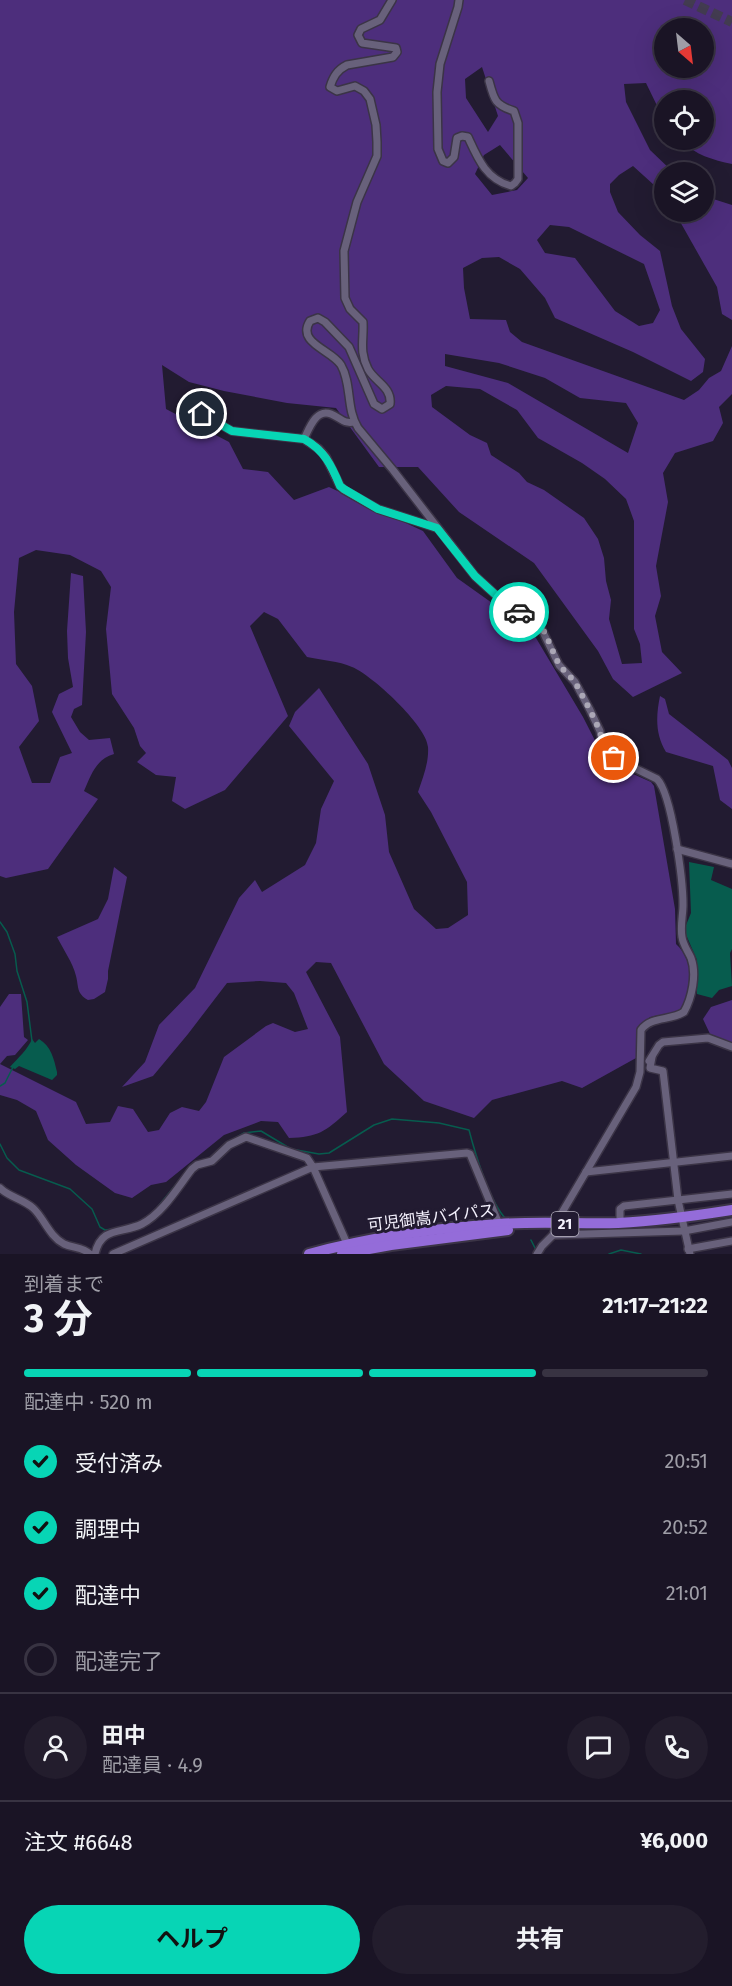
<!DOCTYPE html>
<html lang="ja">
<head>
<meta charset="utf-8">
<style>
	:root { --surface:#1a1425; --page:#231d2d; --text:#f1f3f6; --muted:#9f9ea7; --line:#383342; --accent:#07d5b5 }
	body { margin:0; font-family:"Fira Sans","Noto Sans JP",sans-serif; background:var(--page); color:var(--text); height:100vh; display:flex; flex-direction:column; font-size:22px; white-space:nowrap }
	* { box-sizing:border-box; margin:0 }
	p { font-size:20px; color:var(--muted) }
	.icon { flex:none; width:33px; height:33px; fill:none; stroke:currentColor; stroke-width:2; stroke-linecap:round; stroke-linejoin:round }
	.map { position:relative; height:1254px; overflow:hidden }
	.details { display:flex; flex-direction:column; background:var(--surface); flex:1 }
	.details>* { flex:none }
	.needle { width:39px; rotate:152deg }
	.tools { position:absolute; left:654px; top:18px; display:grid; gap:12px }
	.tools a { display:grid; place-items:center; width:60px; height:60px; border-radius:50%; background:var(--surface); box-shadow:0 6px 24px #0002,0 0 0 2px var(--line); font-size:30px }
	.pin { position:absolute; display:grid; place-items:center; width:51px; height:51px; color:#fff; margin:-26px; border:3px solid #fff; border-radius:50%; box-shadow:0 2px 6px #0007 }
	.courier { position:absolute; display:grid; place-items:center; width:60px; height:60px; margin:-30px; border:4px solid #07d5b5; border-radius:50%; background:#fff; color:#222; box-shadow:0 2px 8px #0007 }
	.overview em { font-style:normal; font-weight:700 }
	.overview div { display:flex; flex-direction:column-reverse }
	.overview { display:flex; align-items:center; justify-content:space-between; height:102px; padding:0 24px }
	h1 { font-size:39px; font-weight:700; line-height:45px }
	.bar { display:grid; grid-template-columns:repeat(4,1fr); gap:9px 6px; align-content:center; height:72px; padding:0 24px }
	.bar i { height:8px; border-radius:4px; background:var(--line) }
	.bar .current { background:var(--accent) }
	.bar p { grid-column:span 4 }
	.line { display:flex; align-items:center; gap:15px; padding:0 24px; border-top:2px solid var(--line) }
	.line div { flex:1 }
	.round { display:grid; place-items:center; flex:none; width:63px; height:63px; border-radius:32px; background:var(--page) }
	ol { padding:0 24px; list-style:none }
	li { display:flex; align-items:center; gap:18px; height:66px }
	li p { margin-inline-start:auto }
	li .icon { padding:6px; border-radius:50%; background:var(--accent); color:#111; stroke-width:4 }
	li:last-child { color:var(--muted) }
	li i { width:33px; height:33px; border:3px solid var(--line); border-radius:50% }
	.primary-button { display:flex; gap:12px; margin-top:auto; padding:12px 24px }
	.primary-button a { flex:1; height:69px; border-radius:36px; background:var(--accent); color:#111; font-size:24px; font-weight:700; line-height:69px; text-align:center }
	.primary-button a+a { background:var(--page); color:var(--text) }
	.map>svg:first-child { display:block }
	.forest { fill:#4d2e7c; fill-rule:evenodd }
	.water { fill:#075c4e }
	.lines { fill:none; stroke-linecap:round; stroke-linejoin:round }
	.stream { stroke:#075c4e; stroke-width:1.5 }
	.highway-tunnel { stroke:#423b50; stroke-width:10; stroke-dasharray:10 5; stroke-linecap:butt }
	.minor-casing { stroke:#3b3446; stroke-width:10 }
	.highway-casing { stroke:#3b3446; stroke-width:14 }
	.minor { stroke:#68617b; stroke-width:7 }
	.highway { stroke:#946cd9; stroke-width:10 }
	.done { stroke:#aba7b6; stroke-width:6; stroke-dasharray:0 10.8 }
	.route { stroke:#07d5b5; stroke-width:8 }
	.labels { text-anchor:middle; stroke-width:6; stroke-linejoin:round; paint-order:stroke }
	.shield { fill:#221b31; stroke:#b6b2c0; stroke-width:1.5 }
	.shield-label { font-size:15px; font-weight:bold; fill:#f5f2fe }
	.street-label { font-size:16px; fill:#f5f2fe; stroke:#221b31 }
</style>
</head>
<body>
<div class="map">
<svg width="732" height="1254" viewBox="0 0 732 1254">
	<rect width="100%" height="100%" fill="#221b31"/>
	<g class="forest">
		<path d="M 0,0 L 732,0 L 732,164 C 713,160 695,155 681,140 L 704,140 L 704,100 L 664,100 L 664,120 L 646,83 L 624,84 L 626,102 L 650,150 L 673,172 L 664,172 L 664,203 L 654,185 L 633,166 L 619,175 L 610,184 L 610,192 L 618,212 L 640,235 L 660,251 L 672,306 L 681,329 L 705,359 L 703,372 L 691,381 L 633,352 L 555,318 L 545,298 L 520,269 L 499,257 L 482,258 L 463,268 L 464,288 L 470,319 L 506,320 L 510,332 L 522,342 L 684,400 L 699,390 L 709,378 L 721,371 L 732,346 L 732,394 L 719,407 L 723,423 L 713,441 L 675,453 L 663,473 L 668,502 L 656,566 L 661,596 L 655,616 L 662,652 L 682,673 L 633,697 L 613,679 L 598,651 L 534,563 L 459,512 L 418,467 L 379,467 L 336,408 L 287,403 L 224,391 L 189,382 L 162,365 L 166,409 L 229,442 L 243,469 L 268,472 L 294,500 L 329,487 L 423,531 L 457,578 L 516,620 L 536,638 L 583,717 L 606,762 L 651,782 L 654,786 L 675,909 L 676,944 C 690,957 693,977 688,995 C 686,1001 681,1008 678,1013 L 650,1017 L 636,1032 L 636,1058 L 582,1088 L 562,1081 L 492,1100 L 474,1118 L 424,1101 L 384,1064 L 331,963 L 316,962 L 306,972 L 340,1037 L 347,1112 C 325,1132 318,1137 289,1138 L 278,1122 L 261,1121 L 224,1135 L 166,1182 L 151,1185 L 132,1198 L 115,1193 L 76,1165 L 48,1140 L 36,1111 L 17,1100 L 0,1095 L 0,1064 L 76,1102 L 86,1124 L 110,1122 L 118,1106 L 133,1109 L 148,1132 L 159,1130 L 170,1113 L 182,1107 L 199,1111 L 206,1102 L 224,1057 L 266,1026 L 273,1023 L 295,1032 L 308,1029 L 294,993 L 286,983 L 260,981 L 227,983 L 188,1034 L 153,1076 L 122,1087 L 145,1062 L 159,1025 L 195,988 L 239,898 L 255,880 L 262,892 L 305,865 L 316,843 L 321,809 L 334,781 L 289,726 L 295,712 L 319,688 L 368,764 L 385,815 L 389,852 L 414,909 L 436,929 L 448,928 L 468,915 L 467,882 L 431,812 L 418,792 C 423,777 429,763 428,747 C 427,726 372,675 352,667 C 339,661 321,660 307,657 L 278,619 L 264,612 L 250,626 L 288,716 L 225,790 L 185,809 L 172,801 L 176,777 L 156,775 L 137,762 L 146,753 L 140,746 L 134,728 L 112,694 L 106,629 L 111,587 L 101,571 L 70,555 L 36,550 L 19,558 L 14,612 L 16,664 L 32,686 L 39,721 L 19,747 L 32,783 L 50,783 L 60,757 L 72,753 L 52,712 L 59,694 L 73,687 L 68,658 L 67,631 L 71,573 L 83,576 L 86,632 L 82,705 L 74,709 L 71,717 L 80,732 L 89,740 L 110,738 L 114,754 C 96,759 91,775 84,791 L 98,799 L 48,869 L 6,878 L 0,876 ZM 664,28 L 704,28 L 704,68 L 664,68 ZM 482,67 L 498,116 L 488,132 L 466,98 L 465,79 ZM 500,145 L 528,178 L 517,190 L 492,195 L 475,174 L 484,155 ZM 550,225 L 569,227 L 644,264 L 660,310 L 653,323 L 639,326 L 615,311 L 575,258 L 545,253 L 537,240 ZM 445,354 L 499,363 L 545,378 L 580,398 L 626,403 L 638,423 L 628,453 L 508,383 L 445,366 ZM 446,386 L 480,389 L 517,410 L 538,438 L 582,463 L 605,479 L 626,499 L 634,521 L 634,629 L 640,644 L 642,663 L 622,664 L 609,619 L 611,600 L 606,581 L 604,558 L 598,539 L 584,518 L 544,490 L 527,482 L 519,473 L 491,455 L 487,443 L 470,435 L 432,407 L 431,395 Z"/>
		<path d="M 704,196 L 732,205 L 732,320 L 722,314 L 717,287 L 678,218 L 673,212 L 704,212 Z"/>
		<path d="M 660,696 L 665,699 L 669,714 L 728,760 L 732,768 L 732,809 L 720,800 L 713,766 L 666,752 C 655,734 656,716 660,696 Z"/>
		<path d="M 114,867 L 127,877 L 108,971 L 108,979 L 105,992 L 94,999 L 88,1000 C 76,993 79,987 76,976 C 73,963 63,949 57,937 L 98,919 L 108,899 Z"/>
		<path d="M 9,994 L 21,994 L 24,1037 L 28,1040 L 15,1055 L 7,1056 L 0,1064 L 0,1007 Z"/>
		<path d="M 732,1000 L 732,1043 L 710,1034 L 703,1019 L 711,1007 Z"/>
	</g>
	<g class="water">
		<path d="M 689,862 L 714,867 L 711,880 L 732,889 L 732,949 L 730,953 L 732,986 L 719,990 L 712,998 L 697,994 L 697,960 L 684,930 L 691,913 Z"/>
		<path d="M 32,1039 L 35,1043 L 39,1039 C 51,1046 54,1059 57,1072 L 57,1075 L 52,1080 L 19,1066 L 15,1069 L 10,1067 C 18,1058 28,1049 32,1039 Z"/>
	</g>
	<g class="lines">
		<g class="stream">
			<path d="M 0,922 L 7,932 L 15,954 L 17,971 L 27,1002 L 32,1041"/>
			<path d="M 0,1086 L 5,1083 L 13,1067"/>
			<path d="M 227,1143 L 244,1133 L 261,1131 L 291,1149 L 319,1154 L 329,1153 L 374,1125 L 392,1119 L 439,1123 L 469,1130 C 475,1153 490,1203 506,1219"/>
			<path d="M 0,1144 L 7,1158 L 19,1170 L 70,1189 L 92,1209 L 100,1227 L 105,1230 L 112,1229"/>
			<path d="M 156,1209 L 191,1166"/>
			<path d="M 122,1227 L 138,1222"/>
			<path d="M 531,1240 L 536,1250"/>
			<path d="M 609,1254 L 621,1250 L 641,1254"/>
		</g>
		<path class="highway-tunnel" d="M 685,0 L 732,22"/>
		<defs>
			<g id="minor">
				<path d="M 392,0 L 380,20 L 361,29 L 358,35 L 362,43 L 396,48 L 397,52 L 393,57 L 347,65 C 337,70 333,77 330,87 L 337,91 L 355,86 L 364,91 L 370,99 L 376,125 L 377,142 L 377,156 L 357,202 L 344,251 L 345,298 L 350,309 L 363,322 C 364,340 359,351 368,369 C 375,382 392,387 390,404 L 382,409 L 374,404 L 349,347 L 325,322 L 318,318 L 310,321 C 296,343 332,350 341,365 C 352,384 346,409 358,428 L 393,470 L 475,576 L 509,607 L 531,619 L 541,628 L 559,665 L 575,682 L 590,710 L 600,731 L 603,748 L 607,753 L 614,758 L 657,779 C 672,794 683,881 683,905 C 683,915 680,926 682,937 C 683,945 688,951 691,958 C 697,974 692,998 684,1012 C 671,1021 651,1016 641,1030 L 640,1072 L 636,1087 L 560,1216 L 553,1235 L 542,1246 L 537,1254"/>
				<path d="M 459,0 L 458,7 L 440,64 L 437,92 L 438,149 L 443,161 L 448,163 L 454,157 L 457,138 L 462,136 L 468,137 C 478,159 486,179 511,186 L 515,183 L 518,179 L 518,123 L 514,111 C 495,105 494,100 489,81"/>
				<path d="M 185,407 L 202,414 L 232,431 L 304,439 L 319,449 L 326,457 L 340,486 L 344,490 L 378,509 L 437,528"/>
				<path d="M 304,439 C 309,429 316,408 331,414 C 341,418 343,424 354,422"/>
				<path d="M 677,849 L 732,864"/>
				<path d="M 652,1057 L 650,1068 L 663,1071 L 678,1200 L 690,1254"/>
				<path d="M 649,1061 L 659,1045 L 663,1042 L 708,1038 L 732,1047"/>
				<path d="M 586,1172 L 732,1156"/>
				<path d="M 0,1188 C 9,1197 23,1199 33,1208 C 44,1218 49,1236 64,1244 C 73,1248 83,1247 90,1254"/>
				<path d="M 620,1223 L 620,1209 L 624,1206 L 732,1194"/>
				<path d="M 553,1235 L 684,1231 L 732,1222"/>
				<path d="M 688,1249 L 732,1241"/>
				<path d="M 95,1254 C 101,1226 122,1234 142,1224 C 163,1213 178,1187 192,1169 L 197,1165 L 212,1161 L 229,1145 L 246,1137 L 307,1158 L 313,1167 L 467,1153 L 470,1154 L 499,1224"/>
				<path d="M 113,1254 L 313,1167 L 348,1246"/>
			</g>
			<g id="highway">
				<path d="M 309,1254 C 371,1237 435,1228 499,1224 C 539,1221 578,1224 618,1223 C 657,1221 694,1216 732,1210"/>
				<path d="M 342,1254 L 391,1245 L 508,1230"/>
			</g>
		</defs>
		<use href="#minor" class="minor-casing"/>
		<use href="#highway" class="highway-casing"/>
		<use href="#minor" class="minor"/>
		<use href="#highway" class="highway"/>
	</g>
	<g class="lines">
		<path class="done" d="M 519,612 L 538,623 L 545,633 L 559,665 L 575,682 L 590,710 L 600,731 L 603,748 L 614,758"/>
		<path class="route" d="M 202,414 L 232,431 L 304,439 C 324,450 332,466 340,486 L 344,489 L 378,509 L 437,528 L 475,576 L 509,607 L 519,612"/>
	</g>
	<g class="labels">
		<rect class="shield" x="551.5" y="1212" width="27" height="24" rx="4.5"/>
		<g class="shield-label">
			<text x="565" y="1229">21</text>
		</g>
		<g class="street-label">
			<text transform="translate(431 1217) rotate(-7)" y="6">可児御嵩バイパス</text>
		</g>
	</g>
</svg>
<div class="tools">
<a><svg class="needle" viewBox="-14 -14 28 28"><path d="M0-13l5 13h-10z" fill="#e53935"/><path d="M0 13l5-13h-10z" fill="#9f9ea7"/></svg></a>
<a><svg class="icon" aria-label="locate" viewBox="0 0 24 24"><circle cx="12" cy="12" r="6"/><path d="M12 2v4M12 18v4M2 12h4M18 12h4"/></svg></a>
<a><svg class="icon" aria-label="layers" viewBox="0 0 24 24"><path d="M12 4l9 5-9 5-9-5zM3 14l9 5 9-5"/></svg></a>
</div>
<div class="pin" style="left:614px;top:758px;background:#ea580c"><svg class="icon" aria-label="bag" viewBox="0 0 24 24"><path d="M5 8h14l-1 12H6zM9 8a3 3 0 0 1 6 0"/></svg></div>
<div class="pin" style="left:202px;top:414px;background:#1f2937"><svg class="icon" aria-label="home" viewBox="0 0 24 24"><path d="M3 11l9-7 9 7M6 9v11h12V9"/></svg></div>
<div class="courier" style="left:519px;top:612px"><svg class="icon" aria-label="car" viewBox="0 0 24 24"><path d="M5 17H2v-5l4-1 3-4h7l3 4 3 1v5h-3M9 17h6M6 11h13"/><circle cx="7" cy="17" r="2"/><circle cx="17" cy="17" r="2"/></svg></div>
</div>
<section class="details">
<div class="overview"><div><h1>3 分</h1><p>到着まで</p></div><em>21:17–21:22</em></div>
<div class="bar"><i class="current"></i><i class="current"></i><i class="current"></i><i></i><p>配達中 · 520 m</p></div>
<ol>
<li><svg class="icon" aria-label="check" viewBox="0 0 24 24"><path d="M5 12l5 5 9-10"/></svg>受付済み<p>20:51</p></li>
<li><svg class="icon" aria-label="check" viewBox="0 0 24 24"><path d="M5 12l5 5 9-10"/></svg>調理中<p>20:52</p></li>
<li><svg class="icon" aria-label="check" viewBox="0 0 24 24"><path d="M5 12l5 5 9-10"/></svg>配達中<p>21:01</p></li>
<li><i></i>配達完了</li>
</ol>
<div class="line" style="height:108px"><a class="round"><svg class="icon" aria-label="person" viewBox="0 0 24 24"><circle cx="12" cy="8" r="4"/><path d="M4 21q1-7 8-7t8 7"/></svg></a><div><b>田中</b><p>配達員 · 4.9</p></div><a class="round"><svg class="icon" aria-label="chat" viewBox="0 0 24 24"><path d="M4 5h16v11H9l-5 4z"/></svg></a><a class="round"><svg class="icon" aria-label="phone" viewBox="0 0 24 24"><path d="M5 4h4l2 5-3 2q2 4 5 5l2-3 5 2v4C11 20 4 13 5 4z"/></svg></a></div>
<div class="line" style="height:78px"><div>注文 #6648</div><b>¥6,000</b></div>
<div class="primary-button"><a>ヘルプ</a><a>共有</a></div>
</section>
</body>
</html>
